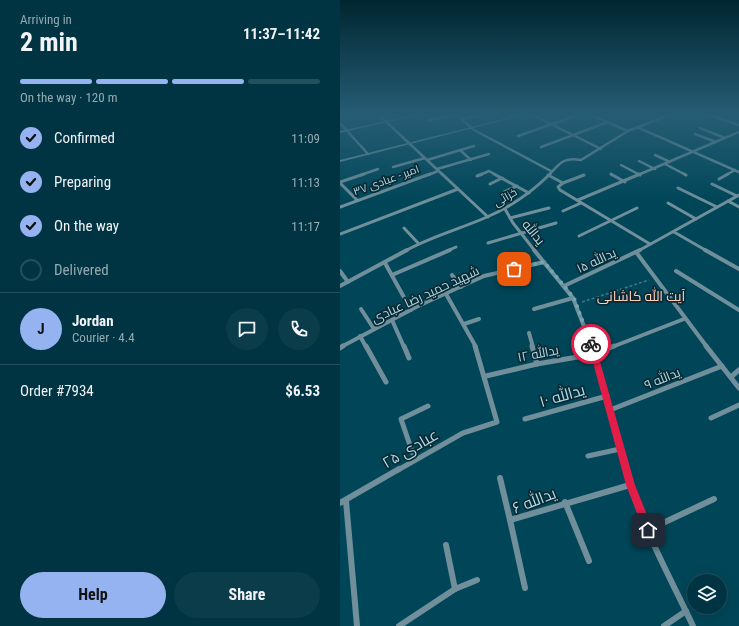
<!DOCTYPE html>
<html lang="en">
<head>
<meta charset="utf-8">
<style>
	:root { --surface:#003442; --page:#0a3c49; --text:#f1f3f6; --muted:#95aab2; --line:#224f5b; --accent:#95b2f1 }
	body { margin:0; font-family:"Roboto Condensed",Cairo,sans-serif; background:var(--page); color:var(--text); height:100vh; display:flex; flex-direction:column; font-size:15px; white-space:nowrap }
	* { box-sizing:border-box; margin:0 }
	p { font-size:13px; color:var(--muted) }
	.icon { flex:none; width:22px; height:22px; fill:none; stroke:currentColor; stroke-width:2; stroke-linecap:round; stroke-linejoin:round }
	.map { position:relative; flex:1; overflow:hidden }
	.panel { display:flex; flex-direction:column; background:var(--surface); width:340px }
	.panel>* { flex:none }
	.buttons { position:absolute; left:347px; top:574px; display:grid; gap:8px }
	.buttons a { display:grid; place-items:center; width:40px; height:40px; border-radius:50%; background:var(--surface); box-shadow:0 4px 16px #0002,0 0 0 1px var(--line); font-size:20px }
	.pin { position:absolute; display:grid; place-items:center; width:34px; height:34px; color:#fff; margin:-17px; border-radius:8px; box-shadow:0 2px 6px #0006 }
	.courier { position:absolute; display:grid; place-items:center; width:40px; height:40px; margin:-20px; border:3px solid #e11d48; border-radius:50%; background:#fff; color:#222; box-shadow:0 1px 5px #0007 }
	.headline em { font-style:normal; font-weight:700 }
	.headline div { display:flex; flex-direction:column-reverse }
	.headline { display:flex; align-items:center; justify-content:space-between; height:68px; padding:0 20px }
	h1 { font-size:26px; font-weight:700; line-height:30px }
	.bar { display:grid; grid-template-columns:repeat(4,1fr); gap:6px 4px; align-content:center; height:48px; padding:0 20px }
	.bar i { height:5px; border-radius:3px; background:var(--line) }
	.bar .on { background:var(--accent) }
	.bar p { grid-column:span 4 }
	.line { display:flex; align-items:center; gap:10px; padding:0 20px; border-top:1px solid var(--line) }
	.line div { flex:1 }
	.round { display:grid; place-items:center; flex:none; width:42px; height:42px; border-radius:21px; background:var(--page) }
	ol { padding:0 20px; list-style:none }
	li { display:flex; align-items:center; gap:12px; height:44px }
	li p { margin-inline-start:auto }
	li .icon { padding:4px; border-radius:50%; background:var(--accent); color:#111; stroke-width:4 }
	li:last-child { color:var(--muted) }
	li i { width:22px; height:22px; border:2px solid var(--line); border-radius:50% }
	.primary-button { display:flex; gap:8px; margin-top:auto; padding:8px 20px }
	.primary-button a { flex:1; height:46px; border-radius:24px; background:var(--accent); color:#111; font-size:16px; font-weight:700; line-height:46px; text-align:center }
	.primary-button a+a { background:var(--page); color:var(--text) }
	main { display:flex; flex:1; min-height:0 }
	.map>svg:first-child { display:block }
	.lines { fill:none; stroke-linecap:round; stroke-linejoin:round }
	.path { stroke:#3e7889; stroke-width:1.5; stroke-dasharray:3 2; stroke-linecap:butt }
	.service { stroke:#708f9a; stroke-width:2 }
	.minor-far4 { stroke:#708f9a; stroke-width:2.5 }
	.minor-far3 { stroke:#708f9a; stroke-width:3 }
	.minor-far2 { stroke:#708f9a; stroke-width:4 }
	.minor-far1 { stroke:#708f9a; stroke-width:5 }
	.minor { stroke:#708f9a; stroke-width:6 }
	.tertiary { fill:#708f9a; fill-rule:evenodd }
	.route { fill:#e11d48 }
	.done { stroke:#75a6b4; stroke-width:4; stroke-dasharray:0 7.2 }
	.labels { text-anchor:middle; stroke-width:3.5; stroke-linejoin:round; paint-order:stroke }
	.far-street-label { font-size:11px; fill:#b4d9e6; stroke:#082a34 }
	.street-label { font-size:13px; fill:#b4d9e6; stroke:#082a34 }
	.neighbourhood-label { font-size:14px; fill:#ffcfbc; stroke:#082a34 }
	.near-street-label { font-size:16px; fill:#b4d9e6; stroke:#082a34 }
</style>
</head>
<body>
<main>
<section class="panel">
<div class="headline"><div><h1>2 min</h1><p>Arriving in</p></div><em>11:37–11:42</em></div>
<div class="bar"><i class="on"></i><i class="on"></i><i class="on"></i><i></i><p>On the way · 120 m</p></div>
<ol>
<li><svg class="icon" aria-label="check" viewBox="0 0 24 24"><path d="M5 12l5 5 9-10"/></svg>Confirmed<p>11:09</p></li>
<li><svg class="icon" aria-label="check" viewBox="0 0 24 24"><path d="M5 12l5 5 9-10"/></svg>Preparing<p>11:13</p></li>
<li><svg class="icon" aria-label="check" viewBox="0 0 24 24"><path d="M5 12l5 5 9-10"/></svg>On the way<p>11:17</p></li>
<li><i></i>Delivered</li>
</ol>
<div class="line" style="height:72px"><b class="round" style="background:var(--accent);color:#111">J</b><div><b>Jordan</b><p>Courier · 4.4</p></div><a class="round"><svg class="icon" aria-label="chat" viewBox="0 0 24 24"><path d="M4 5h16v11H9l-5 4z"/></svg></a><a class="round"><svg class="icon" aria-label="phone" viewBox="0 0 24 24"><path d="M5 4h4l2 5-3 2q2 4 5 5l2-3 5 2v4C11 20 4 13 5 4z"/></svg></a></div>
<div class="line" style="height:52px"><div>Order #7934</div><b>$6.53</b></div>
<div class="primary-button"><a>Help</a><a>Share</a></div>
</section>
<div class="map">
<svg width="399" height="626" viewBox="0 0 399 626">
	<rect width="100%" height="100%" fill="#004658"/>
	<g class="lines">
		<path class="path" d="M 242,302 L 309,280"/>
		<path class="service" d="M 375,117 L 380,115"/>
		<g class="minor-far4">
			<path d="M 39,115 L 103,175"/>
			<path d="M 117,115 L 134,130 L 211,171"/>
			<path d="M 193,115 L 261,149"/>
			<path d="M 251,115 L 288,131"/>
			<path d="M 368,115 L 399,125"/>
			<path d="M 123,119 L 143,115"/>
			<path d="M 89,120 L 116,115"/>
			<path d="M 0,123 L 28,154"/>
			<path d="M 297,127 L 399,172"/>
			<path d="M 360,128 L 385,138"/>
			<path d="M 355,134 L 376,142"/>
			<path d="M 178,136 L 238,115"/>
			<path d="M 201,147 L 268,122"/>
			<path d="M 120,150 L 131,160"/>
			<path d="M 315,155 L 330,162"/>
			<path d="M 87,160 L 134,146"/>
			<path d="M 299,161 L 315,169"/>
			<path d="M 325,164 L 346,175"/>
			<path d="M 281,165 L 300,175"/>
			<path d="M 53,167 L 85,158"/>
			<path d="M 97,169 L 149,154"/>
			<path d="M 271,174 L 272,175"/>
			<path d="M 21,175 L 38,169"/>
			<path d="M 88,175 L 98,171"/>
			<path d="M 140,175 L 149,171 L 156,175"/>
			<path d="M 209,175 C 220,163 223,157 241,160 L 288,131 L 329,115"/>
			<path d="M 298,175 L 399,132"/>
			<path d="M 386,175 L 395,170"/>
		</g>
		<g class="minor-far3">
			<path d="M 102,174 L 148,217"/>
			<path d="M 154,174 L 189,193"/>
			<path d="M 271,174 L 285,182"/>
			<path d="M 298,174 L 300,175"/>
			<path d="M 344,174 L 346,175"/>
			<path d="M 208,175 L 223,183 L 218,187 L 220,190 L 310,244"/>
			<path d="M 137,176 L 142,174"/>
			<path d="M 379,179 L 388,174"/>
			<path d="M 0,182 L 24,174"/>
			<path d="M 0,183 L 17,200"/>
			<path d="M 223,183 L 244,175"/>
			<path d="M 150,184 L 162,178"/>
			<path d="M 372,184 L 397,196"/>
			<path d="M 338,188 L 377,207"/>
			<path d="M 164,192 L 177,186"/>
			<path d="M 238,200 L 300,174"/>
			<path d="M 388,201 L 399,207"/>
			<path d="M 328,203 L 356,219"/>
			<path d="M 0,207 L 90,174"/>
			<path d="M 165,209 L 173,223 L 195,251"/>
			<path d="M 223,211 L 241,203"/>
			<path d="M 170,218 L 209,208"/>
			<path d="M 64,228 L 78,243"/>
			<path d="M 334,232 L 367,251"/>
			<path d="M 0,234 L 118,189"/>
			<path d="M 239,236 L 297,208"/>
			<path d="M 148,243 L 216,223"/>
			<path d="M 65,251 C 92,236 120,229 147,217 C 170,207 192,192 210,174"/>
			<path d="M 107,251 L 116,247"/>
			<path d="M 298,251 L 399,195"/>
		</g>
		<g class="minor-far2">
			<path d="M 194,250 L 233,298 L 252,347"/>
			<path d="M 365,250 L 399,269"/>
			<path d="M 296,252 L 367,347"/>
			<path d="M 45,263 L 71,310"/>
			<path d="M 0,271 L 8,282"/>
			<path d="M 336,271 L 399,310"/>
			<path d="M 52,275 L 110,250"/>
			<path d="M 112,275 L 121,287"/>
			<path d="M 0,286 L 67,250"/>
			<path d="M 224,286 L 300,250"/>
			<path d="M 106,294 L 136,347"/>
			<path d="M 21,309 L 34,329"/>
			<path d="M 194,309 L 233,298"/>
			<path d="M 52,320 L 64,347"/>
			<path d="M 124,324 L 139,319"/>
			<path d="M 189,333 L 193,347"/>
			<path d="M 20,336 L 26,347"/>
			<path d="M 1,347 L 78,306 L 144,276 L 204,262"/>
			<path d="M 272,347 L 344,319"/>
		</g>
		<g class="minor-far1">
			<path d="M 26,346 L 46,382"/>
			<path d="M 64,346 L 69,358"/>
			<path d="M 192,346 L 197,364"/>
			<path d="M 252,346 L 286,470"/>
			<path d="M 366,346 L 399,388"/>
			<path d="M 0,348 L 3,346"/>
			<path d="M 146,376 L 197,364 L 255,354 L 274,346"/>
			<path d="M 391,377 L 399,370"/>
			<path d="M 270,410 L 382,366"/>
			<path d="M 371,418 L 399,405"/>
			<path d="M 185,419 L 267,396"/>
			<path d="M 248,456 L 280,449"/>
			<path d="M 75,460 L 61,419 L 88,406"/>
			<path d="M 58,470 L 123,433 L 157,422 L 135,346"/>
		</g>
		<g class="minor">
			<path d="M 286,469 C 300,524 329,575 353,626"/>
			<path d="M 160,478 L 170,520"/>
			<path d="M 6,501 L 17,626"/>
			<path d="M 225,502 L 249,561"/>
			<path d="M 0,503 L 59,469"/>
			<path d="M 308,530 L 374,499"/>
			<path d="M 106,545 L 115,589"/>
			<path d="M 185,588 L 170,520 L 290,485"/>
			<path d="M 59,626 L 115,589 L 137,580"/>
			<path d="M 324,626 L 346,611"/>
		</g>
		<g class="tertiary">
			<path d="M 74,115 L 79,115 L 0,133 L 0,131 Z"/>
			<path d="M 179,115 L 184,115 L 0,162 L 0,160 Z"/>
		</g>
	</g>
	<linearGradient id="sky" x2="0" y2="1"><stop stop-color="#002630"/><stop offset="0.57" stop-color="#265d75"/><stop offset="1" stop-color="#265d75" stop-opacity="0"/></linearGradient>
	<rect width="399" height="202" fill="url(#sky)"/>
	<path class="route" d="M 251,342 L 255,344 L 295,485 L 313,530 L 312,533 L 308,535 L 305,533 L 286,485 L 248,344 Z"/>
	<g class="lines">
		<path class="done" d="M 174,269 L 204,262 L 234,298 L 251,344"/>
	</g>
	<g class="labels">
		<g class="far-street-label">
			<text transform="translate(46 180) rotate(-20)" y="4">امیر - عبادی ۳۷</text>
			<text transform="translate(165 197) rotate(-30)" y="4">خزائی</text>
		</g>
		<g class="street-label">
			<text transform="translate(194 232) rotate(51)" y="5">یدالله</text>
			<text transform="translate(256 260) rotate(-25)" y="5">یدالله ۱۵</text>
			<text transform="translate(85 294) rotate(-25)" y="5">شهید حمید رضا عبادی</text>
			<text transform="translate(198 353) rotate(-11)" y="5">یدالله ۱۲</text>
			<text transform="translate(322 378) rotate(-22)" y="5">یدالله ۹</text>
		</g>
		<g class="neighbourhood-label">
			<text x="301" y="301">آیت الله کاشانی</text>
		</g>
		<g class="near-street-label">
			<text transform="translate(222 395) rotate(-16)" y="6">یدالله ۱۰</text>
			<text transform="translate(70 448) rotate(-30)" y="6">عبادی ۲۵</text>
			<text transform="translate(194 500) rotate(-21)" y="6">یدالله ۶</text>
		</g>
	</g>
</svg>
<div class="buttons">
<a><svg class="icon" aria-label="layers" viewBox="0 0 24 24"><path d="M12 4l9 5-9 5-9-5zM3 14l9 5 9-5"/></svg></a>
</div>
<div class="pin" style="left:174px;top:269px;background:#ea580c"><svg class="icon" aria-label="bag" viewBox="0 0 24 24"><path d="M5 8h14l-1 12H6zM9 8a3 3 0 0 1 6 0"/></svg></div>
<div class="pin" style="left:308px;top:530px;background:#1f2937"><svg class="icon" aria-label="home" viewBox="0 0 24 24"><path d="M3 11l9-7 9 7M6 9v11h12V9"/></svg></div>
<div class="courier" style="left:251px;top:344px"><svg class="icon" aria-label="bike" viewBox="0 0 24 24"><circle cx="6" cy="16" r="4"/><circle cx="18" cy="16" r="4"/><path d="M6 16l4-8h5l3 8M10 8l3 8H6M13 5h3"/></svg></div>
</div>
</main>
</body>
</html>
